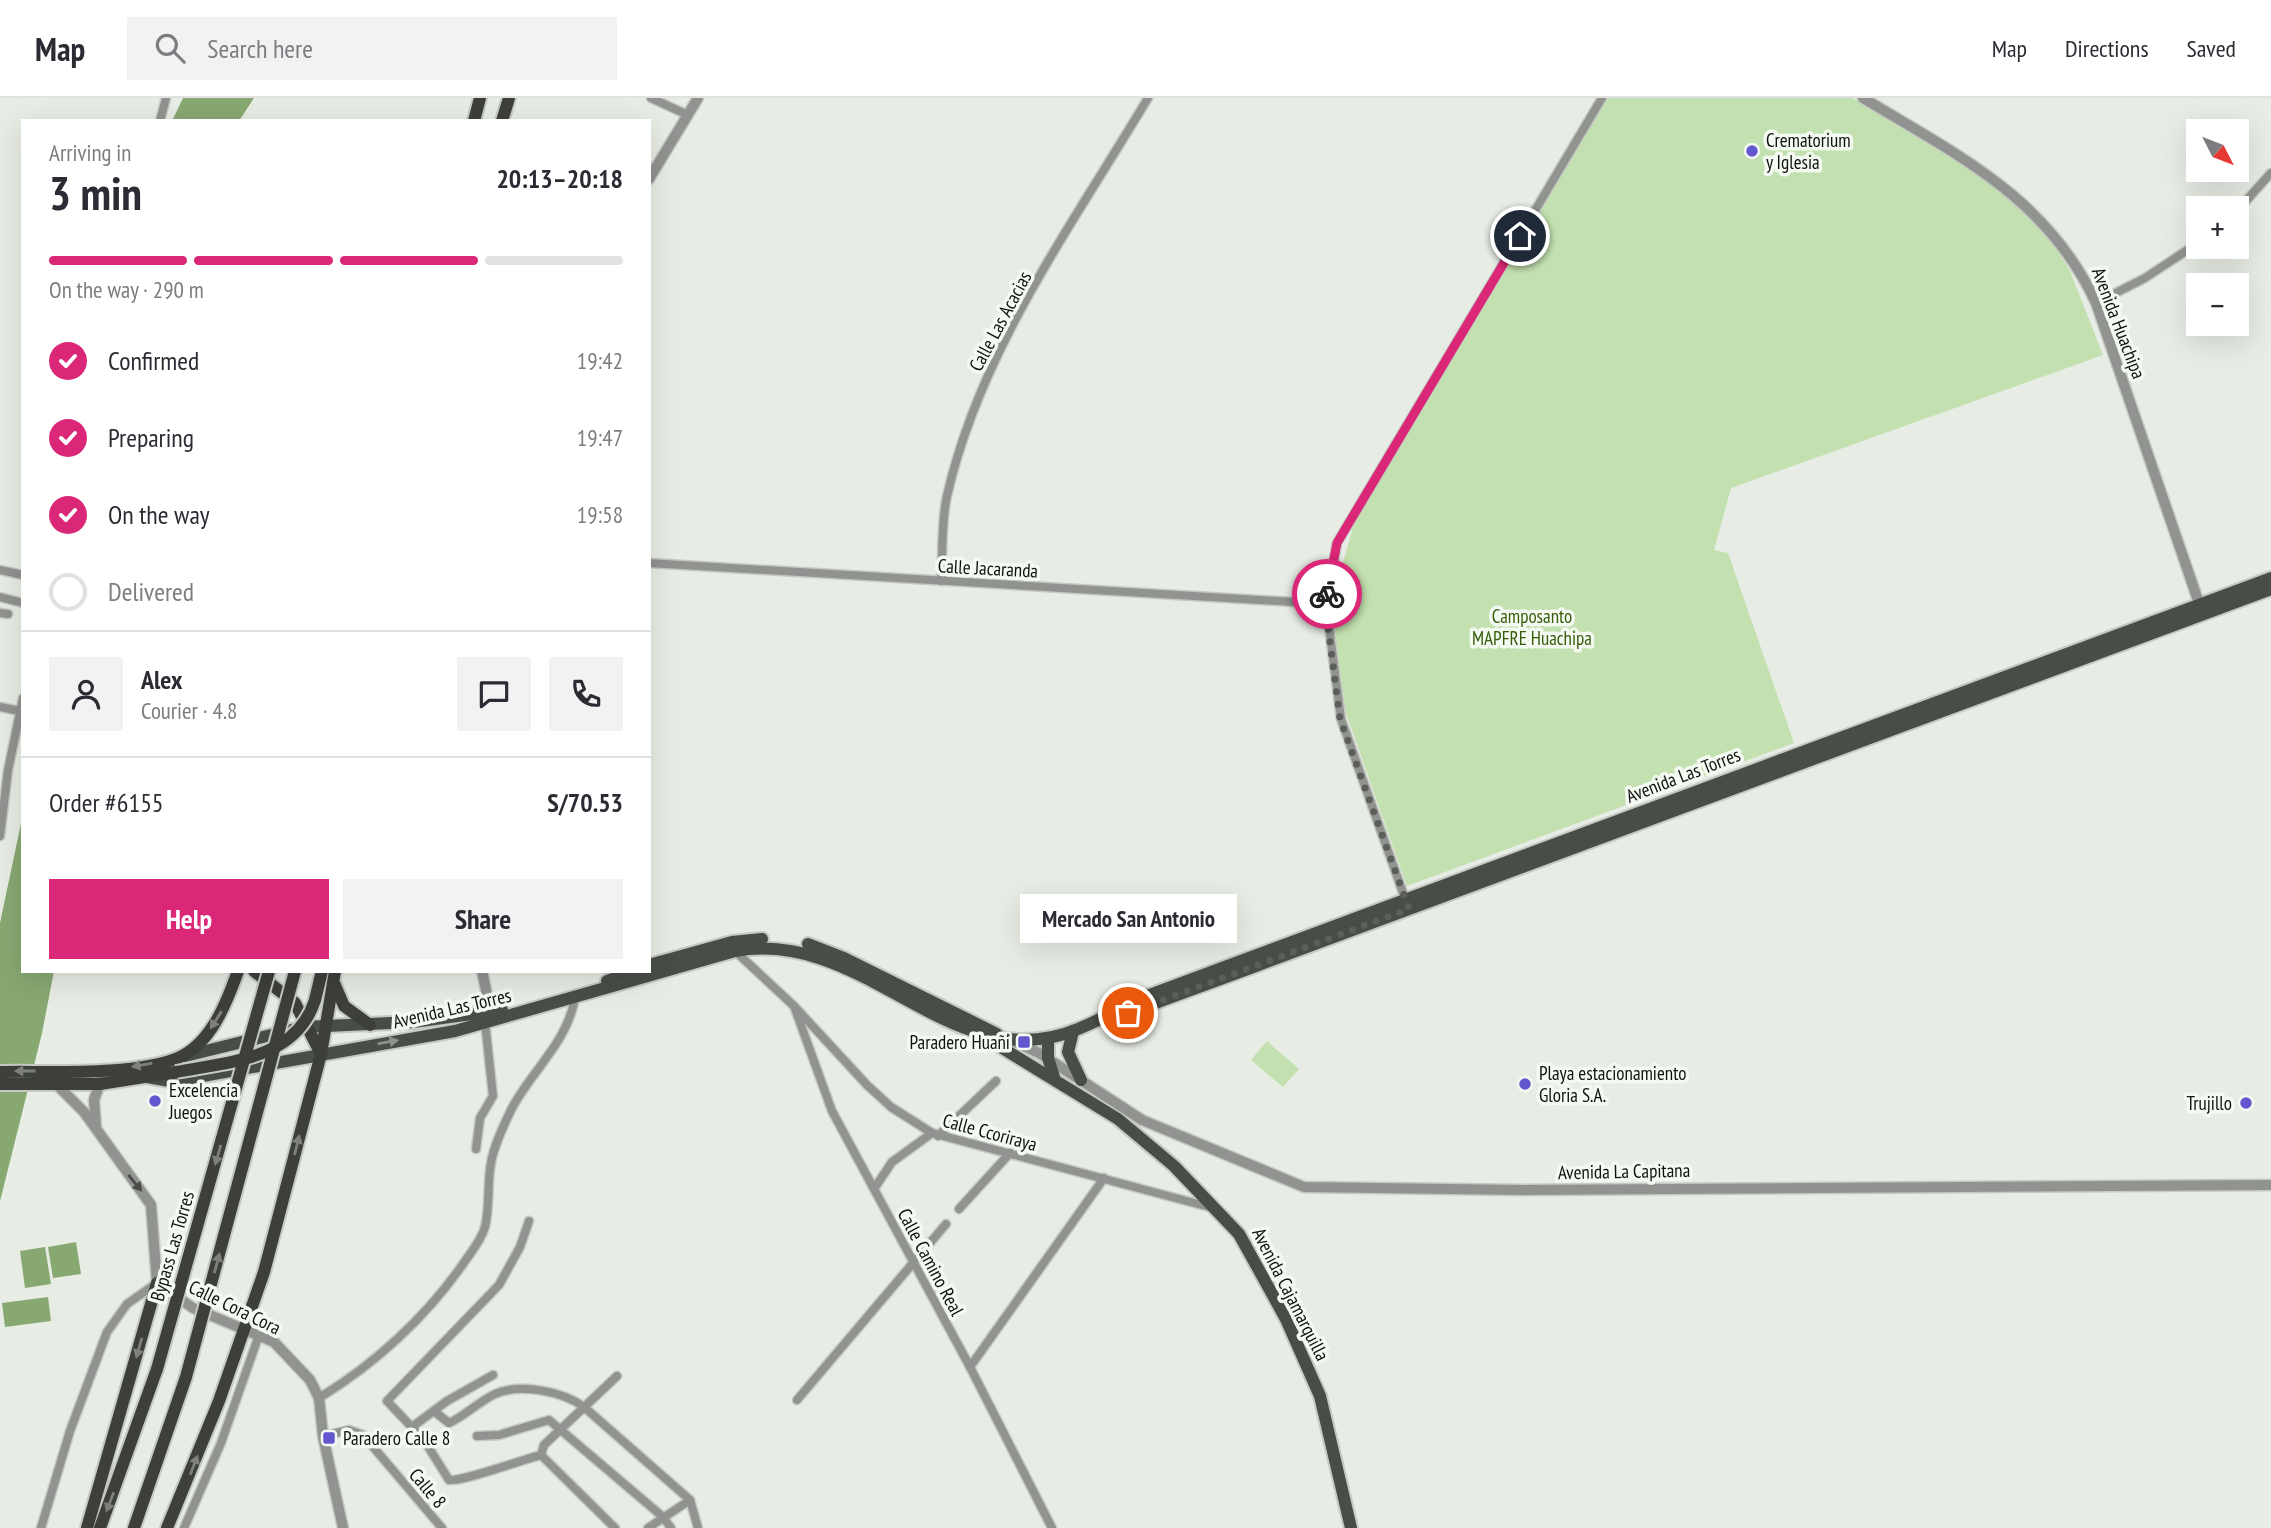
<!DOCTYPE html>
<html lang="en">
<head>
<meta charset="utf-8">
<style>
	:root { --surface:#fff; --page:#f2f2f3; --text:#2b2b33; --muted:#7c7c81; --line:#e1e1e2; --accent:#db2777 }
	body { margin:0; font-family:"PT Sans Narrow",sans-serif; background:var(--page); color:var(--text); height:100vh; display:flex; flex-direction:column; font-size:26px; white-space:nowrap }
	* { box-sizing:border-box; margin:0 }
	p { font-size:23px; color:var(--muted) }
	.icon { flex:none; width:38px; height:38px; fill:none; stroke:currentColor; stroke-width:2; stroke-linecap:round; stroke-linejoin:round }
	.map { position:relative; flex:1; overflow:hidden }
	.sheet { position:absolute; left:21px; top:21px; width:630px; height:854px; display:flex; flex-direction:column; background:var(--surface); border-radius:0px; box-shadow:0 7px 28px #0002 }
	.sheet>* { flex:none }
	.needle { width:46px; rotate:132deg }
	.tools { position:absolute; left:2186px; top:21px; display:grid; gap:14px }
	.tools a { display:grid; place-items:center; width:63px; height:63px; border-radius:0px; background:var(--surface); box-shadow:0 7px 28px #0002; font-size:35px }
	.pin { position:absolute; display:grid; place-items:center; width:60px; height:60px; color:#fff; margin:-30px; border:4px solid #fff; border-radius:50%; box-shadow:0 2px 7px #0007 }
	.courier { position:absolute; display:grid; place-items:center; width:70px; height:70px; margin:-35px; border:5px solid #db2777; border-radius:50%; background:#fff; color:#222; box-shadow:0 2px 9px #0007 }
	.bubble { position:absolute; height:49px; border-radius:0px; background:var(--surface); box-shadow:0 7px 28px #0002; font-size:23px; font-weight:700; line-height:49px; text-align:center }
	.head em { font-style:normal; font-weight:700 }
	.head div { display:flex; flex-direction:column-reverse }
	.head { display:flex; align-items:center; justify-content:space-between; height:119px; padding:0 28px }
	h1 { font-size:46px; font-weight:700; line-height:52px }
	.bar { display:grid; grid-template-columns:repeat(4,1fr); gap:10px 7px; align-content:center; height:84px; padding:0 28px }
	.bar i { height:9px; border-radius:5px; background:var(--line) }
	.bar .current { background:var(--accent) }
	.bar p { grid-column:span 4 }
	.line { display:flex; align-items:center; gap:18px; padding:0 28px; border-top:2px solid var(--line) }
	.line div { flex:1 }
	.round { display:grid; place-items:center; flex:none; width:74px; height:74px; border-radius:0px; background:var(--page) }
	ol { padding:0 28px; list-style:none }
	li { display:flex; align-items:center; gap:21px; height:77px }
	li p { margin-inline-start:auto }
	li .icon { padding:7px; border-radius:50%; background:var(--accent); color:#fff; stroke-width:4 }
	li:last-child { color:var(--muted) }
	li i { width:38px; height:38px; border:4px solid var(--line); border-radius:50% }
	.button { display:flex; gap:14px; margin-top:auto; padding:14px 28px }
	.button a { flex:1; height:80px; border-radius:0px; background:var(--accent); color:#fff; font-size:28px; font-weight:700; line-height:80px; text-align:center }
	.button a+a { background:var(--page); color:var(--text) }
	header { display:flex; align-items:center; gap:42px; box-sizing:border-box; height:98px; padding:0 35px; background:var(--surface); border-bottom:2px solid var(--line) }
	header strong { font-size:33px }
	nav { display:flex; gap:38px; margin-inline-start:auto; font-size:24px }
	.search { width:490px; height:63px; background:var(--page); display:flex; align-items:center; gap:18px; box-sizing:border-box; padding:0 24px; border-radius:0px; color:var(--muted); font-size:26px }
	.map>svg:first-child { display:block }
	.green { fill:#c3e1b0 }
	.water { fill:#88a871 }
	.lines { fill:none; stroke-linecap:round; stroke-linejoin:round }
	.minor-casing { stroke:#c5c9c2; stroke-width:11 }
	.tertiary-casing { stroke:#c5c9c2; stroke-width:13 }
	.primary-casing { stroke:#c5c9c2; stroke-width:16 }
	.trunk-casing { stroke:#c5c9c2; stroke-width:16 }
	.minor { stroke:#919390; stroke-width:8 }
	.tertiary { stroke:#919390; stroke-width:10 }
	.primary { stroke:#494d47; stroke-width:12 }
	.trunk { stroke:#3d403a; stroke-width:12 }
	.trunk-bridge-casing { stroke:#c5c9c2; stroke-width:16; stroke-linecap:butt }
	.trunk-bridge { stroke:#3d403a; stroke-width:12 }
	.oneway { fill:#7d817a }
	.oneway2 { fill:#8d928b }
	.oneway3 { fill:#4a4c49 }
	.done { stroke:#5b5e5a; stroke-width:7; stroke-dasharray:0 12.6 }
	.route { stroke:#db2777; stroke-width:9 }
	.poi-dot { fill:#6357d0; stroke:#f4f9f1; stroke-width:2.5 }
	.labels { text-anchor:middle; stroke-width:7; stroke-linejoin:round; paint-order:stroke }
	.poi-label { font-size:19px; fill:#10120f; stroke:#f4f9f1; text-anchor:start }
	.street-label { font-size:19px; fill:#10120f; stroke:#f4f9f1 }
	.park-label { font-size:19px; fill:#365d0a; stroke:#f4f9f1 }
</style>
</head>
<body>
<header>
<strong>Map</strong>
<div class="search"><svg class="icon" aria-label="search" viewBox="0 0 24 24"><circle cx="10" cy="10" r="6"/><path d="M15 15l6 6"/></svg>Search here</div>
<nav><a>Map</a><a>Directions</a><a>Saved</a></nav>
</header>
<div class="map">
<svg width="2271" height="1430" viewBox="0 0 2271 1430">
	<rect width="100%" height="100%" fill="#e7ece4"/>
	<g class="green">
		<path d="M 1606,0 L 1853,0 L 2000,90 L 2045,132 L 2070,173 L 2103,257 L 1731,390 L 1714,452 L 1728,455 L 1794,645 L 1407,788 L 1346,615 L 1331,508 L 1354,425 Z"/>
		<path d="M 1267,943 L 1299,971 L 1283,989 L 1251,962 Z"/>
	</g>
	<g class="water">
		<path d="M 183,0 L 254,0 L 239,23 L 172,23 Z"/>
		<path d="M 23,716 L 23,873 L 54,873 L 42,935 L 0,1103 L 0,825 Z"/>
		<path d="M 76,1144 L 81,1176 L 53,1180 L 48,1149 Z"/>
		<path d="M 45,1149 L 51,1186 L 25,1190 L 20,1153 Z"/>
		<path d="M 48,1199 L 51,1223 L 5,1229 L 2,1205 Z"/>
	</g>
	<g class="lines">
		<defs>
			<g id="minor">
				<path d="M 651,0 L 688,17"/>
				<path d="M 160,23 L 166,0"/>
				<path d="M 2236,114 L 2271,75"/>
				<path d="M 2096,205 L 2145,180 L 2198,145"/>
				<path d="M 649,465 L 1326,506"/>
				<path d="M 0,472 L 23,477"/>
				<path d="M 941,483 C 943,455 941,424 947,398 C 980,252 1073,126 1148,0"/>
				<path d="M 0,499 L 23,505"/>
				<path d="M 0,515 L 8,516"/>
				<path d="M 0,609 L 20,613"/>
				<path d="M 0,738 L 8,672 L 23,600"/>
				<path d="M 1407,806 L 1341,621 L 1326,506 L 1337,445 L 1602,0"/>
				<path d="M 735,853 L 794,908 L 867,987 L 891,1009 L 932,1035 L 1213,1110"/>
				<path d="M 794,908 L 832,1013 L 970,1269 L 1052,1430"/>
				<path d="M 938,1038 L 996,983"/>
				<path d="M 476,1051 L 480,1020 L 493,998 L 485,924"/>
				<path d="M 874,1091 L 892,1064 L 932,1035"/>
				<path d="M 959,1111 L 1010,1055"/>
				<path d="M 529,1123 L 520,1149 L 499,1187 L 387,1303 L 424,1342 L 449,1382 C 462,1384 521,1362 541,1357 L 615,1430"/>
				<path d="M 970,1269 L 1104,1080"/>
				<path d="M 319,1300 C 375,1266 426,1219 463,1166 C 471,1154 481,1143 485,1129 C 490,1109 487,1086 491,1065 C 494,1047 504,1027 512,1010 C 533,971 567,945 575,900"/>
				<path d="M 797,1302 L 946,1126"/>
				<path d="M 435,1314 L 449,1325 C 465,1318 478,1304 495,1296 C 520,1285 562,1293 584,1309 L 690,1402"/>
				<path d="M 412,1329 L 447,1303 L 493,1277"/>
				<path d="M 323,1338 L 349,1332 L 363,1337 L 442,1430"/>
				<path d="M 477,1338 L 499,1337 L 549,1322 L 663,1419 L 671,1430"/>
				<path d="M 541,1357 L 544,1347 L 617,1278"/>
				<path d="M 41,1430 L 70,1333 L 107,1234 L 127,1206 L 157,1185"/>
				<path d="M 184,1430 L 221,1345 L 259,1237"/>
				<path d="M 648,1430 L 690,1402 L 698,1430"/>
			</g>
			<g id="tertiary">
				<path d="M 1863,0 C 1957,57 2048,100 2096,205 L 2201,511"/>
				<path d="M 649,81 L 698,0"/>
				<path d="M 482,873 L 492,921"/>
				<path d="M 1013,943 L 1039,955 L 1142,1022 L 1304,1089 L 1522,1092 L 2271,1087"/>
				<path d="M 56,986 L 84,1014 L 151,1107 L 157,1185 L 193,1210 L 274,1244 L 310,1282 L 319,1300 L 323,1338 L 343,1430"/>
				<path d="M 96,1029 L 94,1002 L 101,982"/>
			</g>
			<g id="primary">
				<path d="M 808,846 L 844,860 L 997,936"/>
				<path d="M 649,867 L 732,844 L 762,841"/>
				<path d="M 607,883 L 633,873"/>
				<path d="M 1112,916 L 1128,915 L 1253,869 L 2271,491"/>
				<path d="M 1073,933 L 1068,954 L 1081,982"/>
				<path d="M 1048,940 L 1048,960 L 1054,979"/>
				<path d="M 994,945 L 1118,1021 L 1174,1068 L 1239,1136 L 1286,1221 L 1320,1298 L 1351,1430"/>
				<path d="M 185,958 L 304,929 L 413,924 L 502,912"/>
				<path d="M 147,979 L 170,983 L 186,981 L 455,933 L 735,853 C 867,829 951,984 1078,931 C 1095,924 1110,917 1125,906 L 2271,480"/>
			</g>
			<g id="trunk">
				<path d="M 474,23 L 480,0"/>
				<path d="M 502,23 L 509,0"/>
				<path d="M 254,873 L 295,905 L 321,956"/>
				<path d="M 335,887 L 344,908 L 370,927"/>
				<path d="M 315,902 L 322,873"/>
				<path d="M 0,974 C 49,973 133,978 178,960 C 211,946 227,904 238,873"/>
				<path d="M 0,986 L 100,986 L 176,974"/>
				<path d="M 87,1430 L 157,1185"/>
				<path d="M 100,1430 L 157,1271"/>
				<path d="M 134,1430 L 186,1279"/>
				<path d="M 167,1430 L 219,1303 L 264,1174 L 321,956 L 335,873"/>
			</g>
		</defs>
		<use href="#minor" class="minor-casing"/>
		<use href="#tertiary" class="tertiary-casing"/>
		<use href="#primary" class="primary-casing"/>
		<use href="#trunk" class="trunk-casing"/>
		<use href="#minor" class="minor"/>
		<use href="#tertiary" class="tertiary"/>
		<use href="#primary" class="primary"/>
		<use href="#trunk" class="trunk"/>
		<defs>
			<g id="trunk-bridge">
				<path d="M 176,974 C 228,964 296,962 315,902"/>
				<path d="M 157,1271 L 269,873"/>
				<path d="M 186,1279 L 295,873"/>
			</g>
		</defs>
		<use href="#trunk-bridge" class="trunk-bridge-casing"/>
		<use href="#trunk-bridge" class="trunk-bridge"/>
	</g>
	<defs><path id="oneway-solid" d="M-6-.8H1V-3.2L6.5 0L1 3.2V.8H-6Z" transform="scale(1.75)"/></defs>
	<g class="oneway">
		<use href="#oneway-solid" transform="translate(216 922) rotate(123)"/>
		<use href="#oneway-solid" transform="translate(142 967) rotate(170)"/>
		<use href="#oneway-solid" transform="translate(25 973) rotate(180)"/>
		<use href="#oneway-solid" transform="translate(297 1047) rotate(-76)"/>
		<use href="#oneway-solid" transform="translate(218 1057) rotate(106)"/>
		<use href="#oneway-solid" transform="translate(217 1165) rotate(-75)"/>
		<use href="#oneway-solid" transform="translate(139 1250) rotate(106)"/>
		<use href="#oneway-solid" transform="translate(194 1367) rotate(-69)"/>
		<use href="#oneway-solid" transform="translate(110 1404) rotate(111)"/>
	</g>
	<use class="oneway2" href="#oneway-solid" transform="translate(388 944) rotate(-10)"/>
	<use class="oneway3" href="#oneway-solid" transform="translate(135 1085) rotate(51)"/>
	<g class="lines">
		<path class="done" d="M 1128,915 L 1409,811 L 1340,621 L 1325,506 L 1327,496"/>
		<path class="route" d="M 1327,496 L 1337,445 L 1520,138"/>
	</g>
	<g class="poi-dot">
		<circle cx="1752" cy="53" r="7"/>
		<rect x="1017" y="937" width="14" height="14" rx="3.5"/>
		<circle cx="1525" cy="986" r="7"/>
		<circle cx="155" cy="1003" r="7"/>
		<circle cx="2246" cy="1005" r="7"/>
		<rect x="322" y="1333" width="14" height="14" rx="3.5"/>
	</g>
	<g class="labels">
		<g class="poi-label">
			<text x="1766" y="49">Crematorium<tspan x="1766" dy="22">y Iglesia</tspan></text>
			<text x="1010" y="951" text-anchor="end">Paradero Huañi</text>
			<text x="1539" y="982">Playa estacionamiento<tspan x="1539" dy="22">Gloria S.A.</tspan></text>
			<text x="169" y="999">Excelencia<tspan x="169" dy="22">Juegos</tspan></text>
			<text x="2232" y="1012" text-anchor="end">Trujillo</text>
			<text x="343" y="1347">Paradero Calle 8</text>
		</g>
		<g class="street-label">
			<text transform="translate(1000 223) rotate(-62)" y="7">Calle Las Acacias</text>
			<text transform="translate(2119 225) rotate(69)" y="7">Avenida Huachipa</text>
			<text transform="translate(988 470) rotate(3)" y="7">Calle Jacaranda</text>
			<text transform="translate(1683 677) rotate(-21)" y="7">Avenida Las Torres</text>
			<text transform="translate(452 910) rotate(-13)" y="7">Avenida Las Torres</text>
			<text transform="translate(990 1034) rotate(15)" y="7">Calle Ccoriraya</text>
			<text transform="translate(1624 1073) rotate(-1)" y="7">Avenida La Capitana</text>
			<text transform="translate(172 1148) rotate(-74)" y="7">Bypass Las Torres</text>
			<text transform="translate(931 1164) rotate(62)" y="7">Calle Camino Real</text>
			<text transform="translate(1291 1196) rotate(63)" y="7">Avenida Cajamarquilla</text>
			<text transform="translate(235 1209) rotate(26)" y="7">Calle Cora Cora</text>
			<text transform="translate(428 1390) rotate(50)" y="7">Calle 8</text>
		</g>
		<g class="park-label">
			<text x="1532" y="525">Camposanto<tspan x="1532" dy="22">MAPFRE Huachipa</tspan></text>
		</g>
	</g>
</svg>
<div class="tools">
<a><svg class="needle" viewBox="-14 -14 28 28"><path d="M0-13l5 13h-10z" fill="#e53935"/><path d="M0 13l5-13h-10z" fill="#7c7c81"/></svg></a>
<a>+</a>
<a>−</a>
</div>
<div class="pin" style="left:1128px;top:915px;background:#ea580c"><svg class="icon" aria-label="bag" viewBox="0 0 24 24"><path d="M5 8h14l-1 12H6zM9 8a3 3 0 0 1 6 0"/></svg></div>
<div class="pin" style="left:1520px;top:138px;background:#1f2937"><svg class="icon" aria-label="home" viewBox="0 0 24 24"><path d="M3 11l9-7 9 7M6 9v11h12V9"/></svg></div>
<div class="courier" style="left:1327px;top:496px"><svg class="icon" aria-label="bike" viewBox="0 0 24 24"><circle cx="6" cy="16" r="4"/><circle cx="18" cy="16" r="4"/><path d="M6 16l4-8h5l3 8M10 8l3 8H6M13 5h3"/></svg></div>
<div class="bubble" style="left:1020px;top:796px;width:217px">Mercado San Antonio</div>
<section class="sheet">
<div class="head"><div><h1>3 min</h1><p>Arriving in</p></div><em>20:13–20:18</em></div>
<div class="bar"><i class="current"></i><i class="current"></i><i class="current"></i><i></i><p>On the way · 290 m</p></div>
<ol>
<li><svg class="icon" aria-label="check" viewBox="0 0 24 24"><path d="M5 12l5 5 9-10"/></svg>Confirmed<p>19:42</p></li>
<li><svg class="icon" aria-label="check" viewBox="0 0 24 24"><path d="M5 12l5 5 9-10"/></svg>Preparing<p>19:47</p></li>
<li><svg class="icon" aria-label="check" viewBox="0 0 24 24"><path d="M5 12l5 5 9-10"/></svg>On the way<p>19:58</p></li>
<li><i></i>Delivered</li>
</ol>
<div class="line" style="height:126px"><a class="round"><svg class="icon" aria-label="person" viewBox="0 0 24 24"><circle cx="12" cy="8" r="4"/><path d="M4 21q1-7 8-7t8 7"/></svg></a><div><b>Alex</b><p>Courier · 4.8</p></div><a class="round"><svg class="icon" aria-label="chat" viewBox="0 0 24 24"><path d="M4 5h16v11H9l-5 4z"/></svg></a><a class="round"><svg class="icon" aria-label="phone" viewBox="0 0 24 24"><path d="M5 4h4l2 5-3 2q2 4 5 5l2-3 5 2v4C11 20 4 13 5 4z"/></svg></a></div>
<div class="line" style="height:91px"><div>Order #6155</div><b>S/70.53</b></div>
<div class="button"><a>Help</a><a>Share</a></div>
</section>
</div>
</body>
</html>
